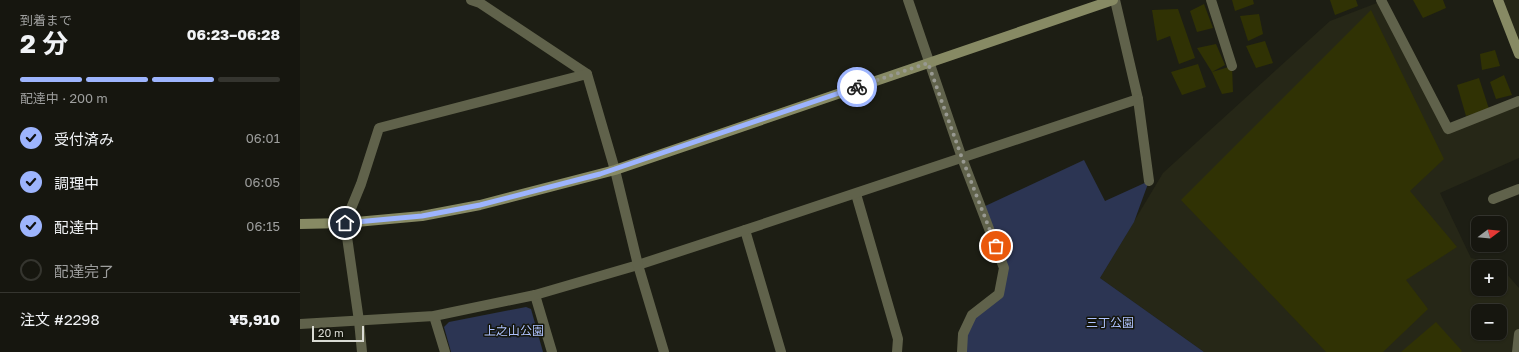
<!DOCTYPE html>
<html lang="ja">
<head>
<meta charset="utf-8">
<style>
	:root { --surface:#16160f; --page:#1f1f18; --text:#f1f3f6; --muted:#9e9f9e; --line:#35352f; --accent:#9db4fd }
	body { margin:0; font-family:"Golos Text","Noto Sans JP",sans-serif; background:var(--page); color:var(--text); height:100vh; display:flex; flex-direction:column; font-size:15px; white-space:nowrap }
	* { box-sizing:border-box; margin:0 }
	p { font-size:13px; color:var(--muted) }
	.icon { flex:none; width:22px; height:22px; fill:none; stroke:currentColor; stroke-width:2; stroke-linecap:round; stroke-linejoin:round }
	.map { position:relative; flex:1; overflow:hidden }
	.sheet { display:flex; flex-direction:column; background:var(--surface); width:300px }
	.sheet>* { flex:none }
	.needle { width:26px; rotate:74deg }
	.controls { position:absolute; left:1171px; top:216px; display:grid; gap:8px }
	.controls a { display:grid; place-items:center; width:36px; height:36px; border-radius:8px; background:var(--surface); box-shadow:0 1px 3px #0004,0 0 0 1px var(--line); font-size:20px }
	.scale { position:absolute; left:12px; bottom:10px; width:52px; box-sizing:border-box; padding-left:4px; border:2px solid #dadbd4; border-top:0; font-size:11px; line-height:14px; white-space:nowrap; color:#dadbd4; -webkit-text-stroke:3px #14150b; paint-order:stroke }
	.pin { position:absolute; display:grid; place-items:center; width:34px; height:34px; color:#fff; margin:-17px; border:2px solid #fff; border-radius:50%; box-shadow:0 1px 4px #0007 }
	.courier { position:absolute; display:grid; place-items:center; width:40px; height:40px; margin:-20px; border:3px solid #9db4fd; border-radius:50%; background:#fff; color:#222; box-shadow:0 1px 5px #0007 }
	.head em { font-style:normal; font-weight:700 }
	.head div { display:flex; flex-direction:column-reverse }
	.head { display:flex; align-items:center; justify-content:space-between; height:68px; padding:0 20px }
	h1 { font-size:26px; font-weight:700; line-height:30px }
	.bar { display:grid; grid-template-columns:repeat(4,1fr); gap:6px 4px; align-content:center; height:48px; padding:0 20px }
	.bar i { height:5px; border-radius:3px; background:var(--line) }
	.bar .active { background:var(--accent) }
	.bar p { grid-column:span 4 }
	.line { display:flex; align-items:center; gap:10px; padding:0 20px; border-top:1px solid var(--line) }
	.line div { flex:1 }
	ol { padding:0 20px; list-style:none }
	li { display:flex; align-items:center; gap:12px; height:44px }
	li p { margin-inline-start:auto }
	li .icon { padding:4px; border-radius:50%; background:var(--accent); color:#111; stroke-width:4 }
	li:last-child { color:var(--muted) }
	li i { width:22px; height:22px; border:2px solid var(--line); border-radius:50% }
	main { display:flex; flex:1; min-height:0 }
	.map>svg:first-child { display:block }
	.built { fill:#262717; fill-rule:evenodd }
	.green { fill:#2c3553 }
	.building { fill:#303204 }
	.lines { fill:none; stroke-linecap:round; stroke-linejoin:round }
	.street { stroke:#60624b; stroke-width:10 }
	.secondary { stroke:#878a64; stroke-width:10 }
	.done { stroke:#989991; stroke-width:4; stroke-dasharray:0 7.2 }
	.route { stroke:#9db4fd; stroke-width:5 }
	.labels { text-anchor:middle; stroke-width:3; stroke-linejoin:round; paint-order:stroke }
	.park-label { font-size:12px; fill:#aec2fe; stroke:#14150b }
</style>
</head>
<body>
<main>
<section class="sheet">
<div class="head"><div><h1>2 分</h1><p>到着まで</p></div><em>06:23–06:28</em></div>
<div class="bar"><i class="active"></i><i class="active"></i><i class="active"></i><i></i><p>配達中 · 200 m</p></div>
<ol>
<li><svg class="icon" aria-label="check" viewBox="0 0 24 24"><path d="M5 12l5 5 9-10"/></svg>受付済み<p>06:01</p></li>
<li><svg class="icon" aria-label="check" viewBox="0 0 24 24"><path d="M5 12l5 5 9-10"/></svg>調理中<p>06:05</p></li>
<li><svg class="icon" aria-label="check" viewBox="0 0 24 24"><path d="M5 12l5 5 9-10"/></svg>配達中<p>06:15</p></li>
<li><i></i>配達完了</li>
</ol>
<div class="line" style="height:52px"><div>注文 #2298</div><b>¥5,910</b></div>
</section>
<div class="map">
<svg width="1219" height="352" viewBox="0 0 1219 352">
	<rect width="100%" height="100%" fill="#1d1e14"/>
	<g class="built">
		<path d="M 1198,0 L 1219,0 L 1219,54 Z"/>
		<path d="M 1082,1 L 1148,129 L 1219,101 L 1219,158 L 1140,193 L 1171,258 L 1198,264 L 1219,288 L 1219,334 L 1217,352 L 904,352 L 800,278 L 863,173 L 1030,21 ZM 1178,267 L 1200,267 L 1200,289 L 1178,289 ZM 1178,311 L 1200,311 L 1200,333 L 1178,333 Z"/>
	</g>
	<g class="green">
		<path d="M 784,160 L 805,201 L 849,181 L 834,222 L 800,278 L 904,352 L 662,352 L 672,315 L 699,294 L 704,268 L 681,208 Z"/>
		<path d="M 226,307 L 231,309 L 243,352 L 151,352 L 144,327 L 149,322 Z"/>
	</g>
	<g class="building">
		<path d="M 932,0 L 953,0 L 954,4 L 935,11 Z"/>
		<path d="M 1030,0 L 1056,0 L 1058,6 L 1035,15 Z"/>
		<path d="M 1113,0 L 1143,0 L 1146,8 L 1123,18 Z"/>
		<path d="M 904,4 L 913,28 L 897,32 L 890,11 Z"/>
		<path d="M 878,9 L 895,58 L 879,64 L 870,36 L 857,41 L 852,10 Z"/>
		<path d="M 1071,10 L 1144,159 L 1110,191 L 1157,247 L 1106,280 L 1128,309 L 1083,352 L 1026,352 L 881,200 Z"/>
		<path d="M 959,14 L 963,34 L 948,41 L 940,16 Z"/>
		<path d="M 965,41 L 973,63 L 956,68 L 946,46 Z"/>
		<path d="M 916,44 L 925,65 L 912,72 L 932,66 L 933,92 L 922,94 L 912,72 L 897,48 Z"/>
		<path d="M 1195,50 L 1200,66 L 1182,70 L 1180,54 Z"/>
		<path d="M 898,64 L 906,87 L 882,95 L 871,72 Z"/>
		<path d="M 1204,75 L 1212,95 L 1196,99 L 1190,82 Z"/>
		<path d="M 1179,78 L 1189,109 L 1166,116 L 1157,85 Z"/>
		<path d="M 1136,322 L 1162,351 L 1161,352 L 1101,352 Z"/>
	</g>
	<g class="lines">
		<g class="street">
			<path d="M 171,0 L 180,3 L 287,74"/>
			<path d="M 608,0 L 662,158 L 704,268 L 699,294 L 672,315 L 663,334 L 662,352"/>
			<path d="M 815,0 L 838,99 L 849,181"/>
			<path d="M 911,0 L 932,66"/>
			<path d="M 1081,0 L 1148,129 L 1219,101"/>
			<path d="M 556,194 L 598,339 L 597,352"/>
			<path d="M 1193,199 L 1219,189"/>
			<path d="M 445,230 L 481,352"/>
			<path d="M 235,295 L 252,352"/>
			<path d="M 134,316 L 145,352"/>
			<path d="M 0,324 L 134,316 L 235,295 L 338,265 L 445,230 L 838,99"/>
			<path d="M 62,352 L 59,321 L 45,223 L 61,184 L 79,128 L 287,74 L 315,170 L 338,265 L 364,352"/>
			<path d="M 1217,352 L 1219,334"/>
		</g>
		<g class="secondary">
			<path d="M 1198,0 L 1219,54"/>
			<path d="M 0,224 L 45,223 L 122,216 L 180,205 L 315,170 L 813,0"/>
		</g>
	</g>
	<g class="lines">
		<path class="done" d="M 557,87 L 628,63 L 662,158 L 696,246"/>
		<path class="route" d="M 45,223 L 122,216 L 180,205 L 300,174 L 557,87"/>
	</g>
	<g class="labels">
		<g class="park-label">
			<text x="810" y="327">三丁公園</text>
			<text x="214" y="335">上之山公園</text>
		</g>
	</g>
</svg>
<div class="controls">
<a><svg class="needle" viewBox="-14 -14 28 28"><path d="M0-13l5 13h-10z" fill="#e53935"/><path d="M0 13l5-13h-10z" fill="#9e9f9e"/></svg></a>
<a>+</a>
<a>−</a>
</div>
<div class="scale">20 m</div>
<div class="pin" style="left:696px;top:246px;background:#ea580c"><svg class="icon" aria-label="bag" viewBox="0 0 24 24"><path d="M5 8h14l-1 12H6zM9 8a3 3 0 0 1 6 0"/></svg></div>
<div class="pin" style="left:45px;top:223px;background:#1f2937"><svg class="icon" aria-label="home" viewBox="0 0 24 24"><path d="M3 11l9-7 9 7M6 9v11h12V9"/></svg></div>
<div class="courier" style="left:557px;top:87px"><svg class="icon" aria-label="bike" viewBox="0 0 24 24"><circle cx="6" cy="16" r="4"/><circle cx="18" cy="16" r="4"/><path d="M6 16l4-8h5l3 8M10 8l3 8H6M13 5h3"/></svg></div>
</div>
</main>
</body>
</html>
